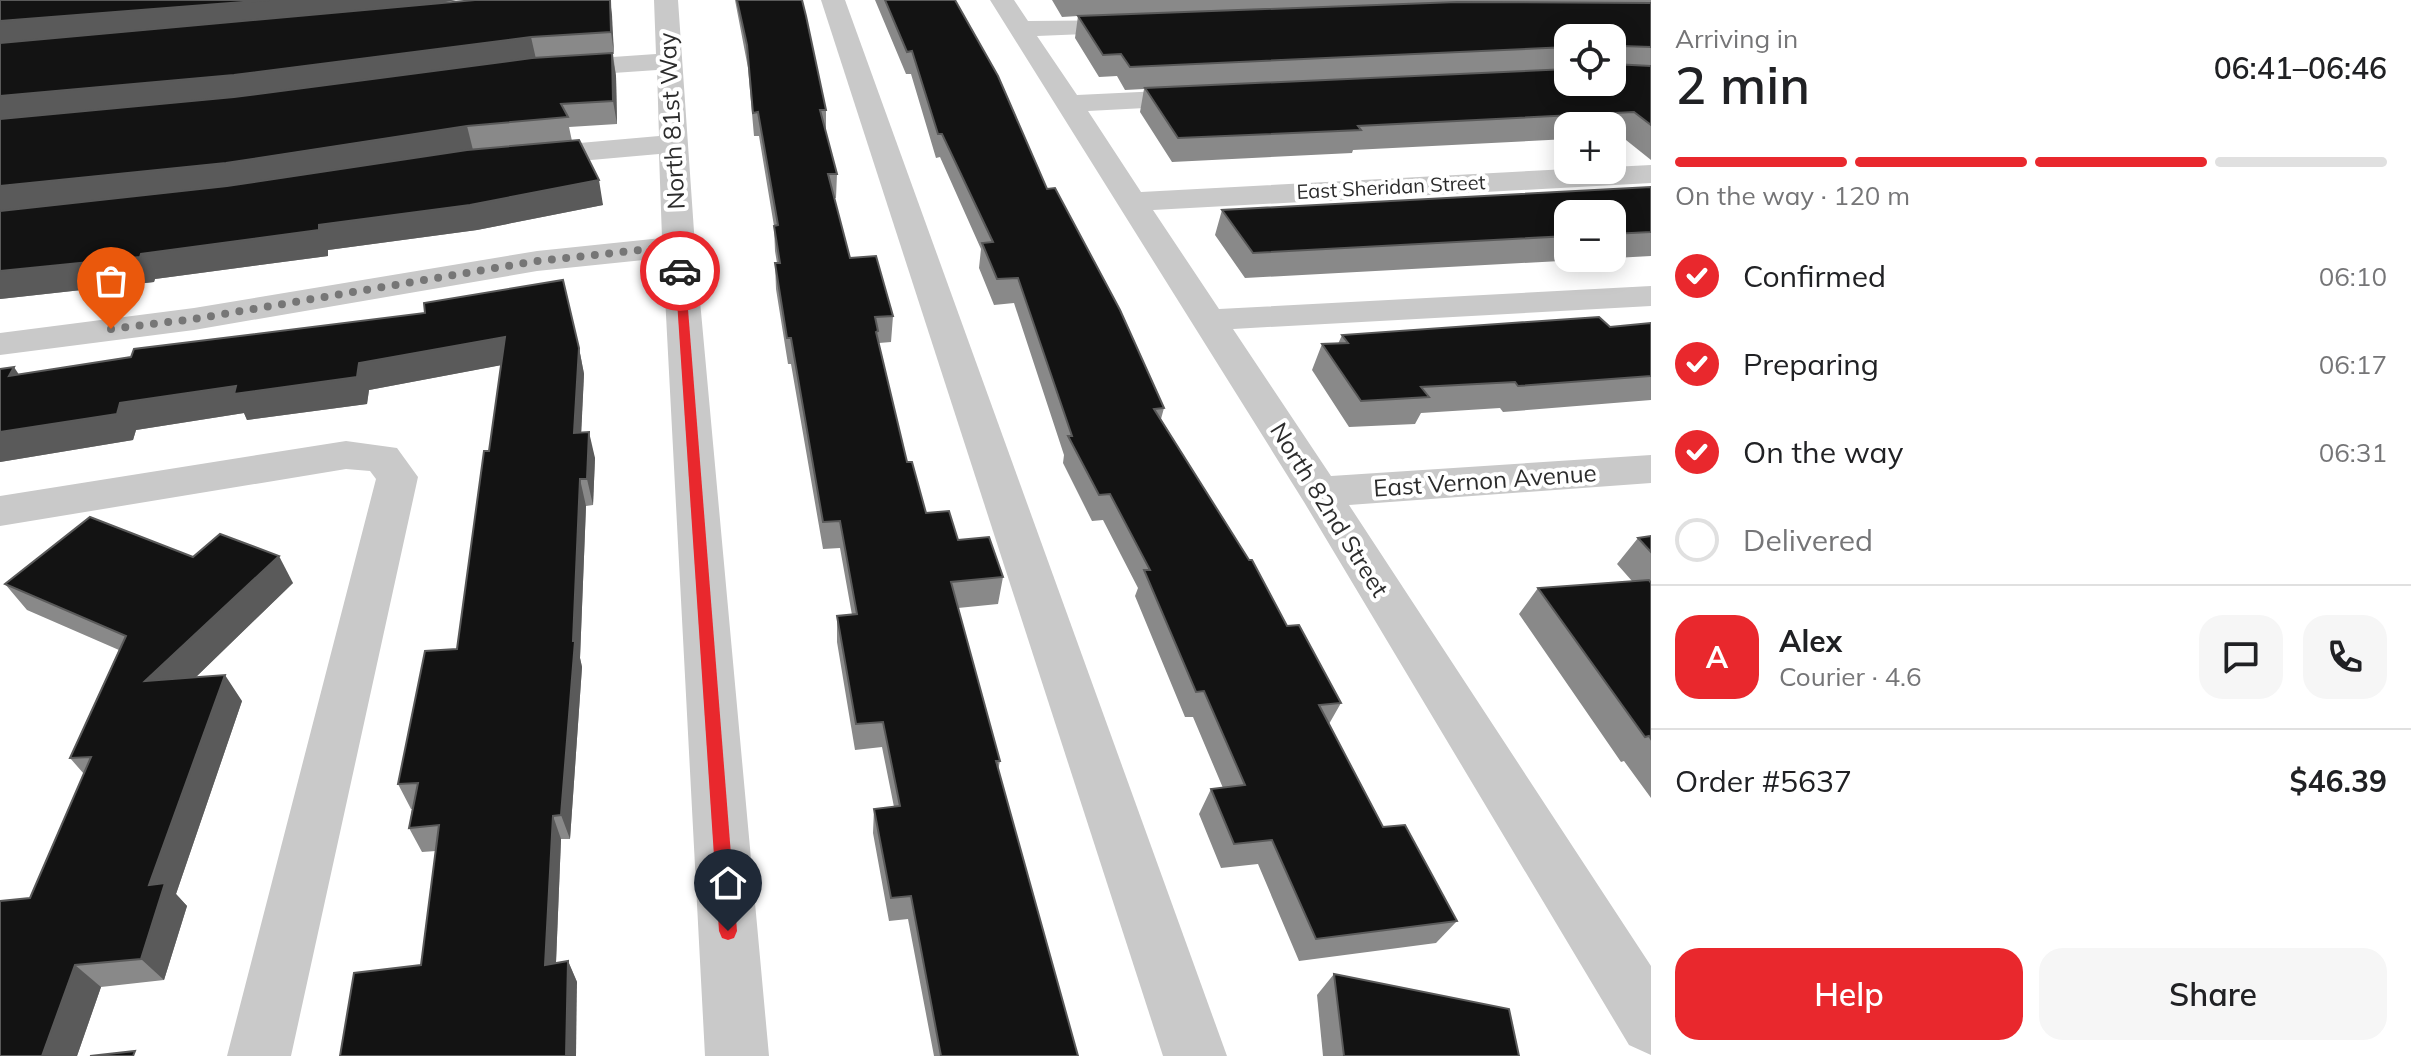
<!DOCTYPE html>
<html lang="en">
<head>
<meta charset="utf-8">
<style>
	:root { --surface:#fff; --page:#f6f6f6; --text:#202124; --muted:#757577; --line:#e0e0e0; --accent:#e9282d }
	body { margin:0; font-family:Mulish,sans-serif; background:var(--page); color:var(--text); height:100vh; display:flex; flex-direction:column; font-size:30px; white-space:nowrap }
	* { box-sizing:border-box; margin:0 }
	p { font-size:26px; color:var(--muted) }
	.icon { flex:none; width:44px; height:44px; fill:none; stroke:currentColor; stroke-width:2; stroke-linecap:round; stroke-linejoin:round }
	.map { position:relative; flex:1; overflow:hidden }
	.sheet { display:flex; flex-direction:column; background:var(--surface); width:760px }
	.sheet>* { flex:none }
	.buttons { position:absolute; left:1554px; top:24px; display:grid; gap:16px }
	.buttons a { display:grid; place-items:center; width:72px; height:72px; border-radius:16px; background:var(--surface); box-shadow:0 4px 20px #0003; font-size:40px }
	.pin { position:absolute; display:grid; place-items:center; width:68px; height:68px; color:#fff; margin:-82px -34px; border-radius:50% 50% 50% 0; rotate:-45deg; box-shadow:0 0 8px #0007 }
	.pin .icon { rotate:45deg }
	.courier { position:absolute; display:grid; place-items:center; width:80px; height:80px; margin:-40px; border:6px solid #e9282d; border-radius:50%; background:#fff; color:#222; box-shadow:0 2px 10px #0007 }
	.head em { font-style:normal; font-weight:600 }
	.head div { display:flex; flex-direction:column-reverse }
	.head { display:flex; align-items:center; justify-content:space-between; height:136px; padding:0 24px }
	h1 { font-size:52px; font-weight:600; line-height:60px }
	.bar { display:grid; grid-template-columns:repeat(4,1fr); gap:12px 8px; align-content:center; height:96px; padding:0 24px }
	.bar i { height:10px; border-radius:6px; background:var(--line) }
	.bar .selected { background:var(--accent) }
	.bar p { grid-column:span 4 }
	.line { display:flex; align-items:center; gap:20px; padding:0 24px; border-top:2px solid var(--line) }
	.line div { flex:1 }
	.round { display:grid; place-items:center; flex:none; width:84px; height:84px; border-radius:24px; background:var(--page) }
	ol { padding:0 24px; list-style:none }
	li { display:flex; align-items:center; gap:24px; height:88px }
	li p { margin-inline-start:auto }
	li .icon { padding:8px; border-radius:50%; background:var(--accent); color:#fff; stroke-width:4 }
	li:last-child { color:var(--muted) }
	li i { width:44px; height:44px; border:4px solid var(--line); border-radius:50% }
	.primary-button { display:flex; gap:16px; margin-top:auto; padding:16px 24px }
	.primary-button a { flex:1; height:92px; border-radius:24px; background:var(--accent); color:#fff; font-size:32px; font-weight:600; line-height:92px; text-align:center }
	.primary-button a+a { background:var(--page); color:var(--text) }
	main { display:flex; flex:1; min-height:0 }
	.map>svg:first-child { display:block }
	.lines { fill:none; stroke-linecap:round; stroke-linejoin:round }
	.minor { fill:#c9c9c9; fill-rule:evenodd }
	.wall { fill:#898989; fill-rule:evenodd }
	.shaded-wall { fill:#5a5a5a }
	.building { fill:#131313; stroke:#5a5a5a; stroke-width:2 }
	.route { fill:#e9282d }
	.done { stroke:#767676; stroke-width:8; stroke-dasharray:0 14.4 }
	.labels { text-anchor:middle; stroke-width:8; stroke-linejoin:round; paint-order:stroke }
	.far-street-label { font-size:20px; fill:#2c2c2c; stroke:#fff }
	.street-label { font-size:24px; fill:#2c2c2c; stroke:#fff }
</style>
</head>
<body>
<main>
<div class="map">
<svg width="1651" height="1056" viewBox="0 0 1651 1056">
	<rect width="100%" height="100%" fill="#fff"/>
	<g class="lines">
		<g class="minor">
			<path d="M 654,0 L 678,0 L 695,246 L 769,1056 L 705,1056 L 663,258 L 537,271 L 194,330 L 0,355 L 0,333 L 194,308 L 537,251 L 662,238 L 659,154 L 523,166 L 513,163 L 508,157 L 513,151 L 523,148 L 659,136 L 657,70 L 555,77 L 546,75 L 542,69 L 546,63 L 555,61 L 656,54 Z"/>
			<path d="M 821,0 L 845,0 L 1227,1056 L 1163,1056 Z"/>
			<path d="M 990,0 L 1014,0 L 1028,21 L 1143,20 L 1146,25 L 1143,30 L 1134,32 L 1037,36 L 1077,95 L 1202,89 L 1212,91 L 1216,97 L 1212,103 L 1202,105 L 1088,111 L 1141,192 L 1568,169 L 1612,170 L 1612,167 L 1651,165 L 1651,183 L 1153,210 L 1219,309 L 1651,286 L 1651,306 L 1233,329 L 1331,476 L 1651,455 L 1651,483 L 1349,505 L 1651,966 L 1651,1055 L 1629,1045 L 1304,502 Z"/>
			<path d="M 346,441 L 397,448 L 418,477 L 291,1056 L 227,1056 L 376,479 L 370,471 L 346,469 L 0,526 L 0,496 Z"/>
		</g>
	</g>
	<g class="wall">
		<path d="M 0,0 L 456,0 L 441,3 L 610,0 L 614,54 L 613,54 L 616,76 L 617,124 L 569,127 L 572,141 L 603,205 L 477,230 L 328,250 L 328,256 L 155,279 L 154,282 L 0,299 Z"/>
		<path d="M 735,0 L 802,0 L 826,110 L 826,132 L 837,174 L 836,198 L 834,198 L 850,258 L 893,316 L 891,342 L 879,343 L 907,462 L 926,513 L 1003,577 L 998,604 L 958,608 L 1000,761 L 998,770 L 1078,1056 L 934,1056 L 908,919 L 889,921 L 873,833 L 874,809 L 894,807 L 882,747 L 855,750 L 837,642 L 837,616 L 852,615 L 840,548 L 823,549 L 791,364 L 788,364 L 776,289 L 775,263 L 777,263 L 775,251 L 774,226 L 759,136 L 754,136 L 748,68 Z"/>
		<path d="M 875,0 L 955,0 L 1047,189 L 1164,408 L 1161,419 L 1287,626 L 1341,703 L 1329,724 L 1383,827 L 1457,921 L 1436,943 L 1299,961 L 1258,864 L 1221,868 L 1199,814 L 1211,789 L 1223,788 L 1193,717 L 1185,717 L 1135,596 L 1138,588 L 1103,520 L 1092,521 L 1063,463 L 1064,455 L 1014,303 L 994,305 L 979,268 L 981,249 L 940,157 L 936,158 L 911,74 L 906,74 Z"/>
		<path d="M 1052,0 L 1651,0 L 1651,160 L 1621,136 L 1612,136 L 1612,126 L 1568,126 L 1568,139 L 1353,150 L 1352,153 L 1172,162 L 1140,112 L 1144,89 L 1125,90 L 1117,76 L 1099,77 L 1075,38 L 1078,16 L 1062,17 ZM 1568,38 L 1612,38 L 1612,82 L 1568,82 Z"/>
		<path d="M 1651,187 L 1651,256 L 1245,278 L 1215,235 L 1222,210 ZM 1568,214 L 1612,214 L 1612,258 L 1568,258 Z"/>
		<path d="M 1651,323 L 1651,400 L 1503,412 L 1500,408 L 1421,413 L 1415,424 L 1349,427 L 1312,370 L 1322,344 L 1338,344 L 1342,335 L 1610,327 Z"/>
		<path d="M 579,348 L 584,374 L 581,432 L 595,458 L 593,505 L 586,506 L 580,658 L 582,667 L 570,839 L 561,839 L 556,963 L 568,961 L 577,982 L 421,965 L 436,851 L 422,852 L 409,828 L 412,809 L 411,809 L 398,784 L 457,649 L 489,451 L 501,365 L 369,390 L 367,404 L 247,420 L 244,413 L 136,430 L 133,440 L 0,462 L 0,369 L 18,374 Z"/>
		<path d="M 1651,536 L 1651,798 L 1624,761 L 1621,762 L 1519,614 L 1538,588 L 1632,581 L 1617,564 L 1638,538 Z"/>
		<path d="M 193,557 L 293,583 L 195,678 L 242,701 L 176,894 L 187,906 L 164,980 L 101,987 L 77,1056 L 30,898 L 84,774 L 70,758 L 119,650 L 27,610 L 5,584 Z"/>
		<path d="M 1334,974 L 1519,1056 L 1323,1056 L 1317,995 Z"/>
	</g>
	<g class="shaded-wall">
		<path d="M 269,0 L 456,0 L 390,12 L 0,44 L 0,21 Z"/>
		<path d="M 610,0 L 612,15 L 614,54 L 611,32 Z"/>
		<path d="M 531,37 L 536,59 L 243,98 L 0,120 L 0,96 Z"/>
		<path d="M 612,53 L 616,76 L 617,124 L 613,101 Z"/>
		<path d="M 1621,57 L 1612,74 L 1612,60 Z"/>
		<path d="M 467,126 L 473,150 L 237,187 L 0,212 L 0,186 Z"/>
		<path d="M 599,180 L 603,205 L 477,230 L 328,250 L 328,256 L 155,279 L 154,282 L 0,299 L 0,271 L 141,254 Z"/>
		<path d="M 505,337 L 512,363 L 369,390 L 367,404 L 247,420 L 244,413 L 136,430 L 133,440 L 0,462 L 0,432 L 120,403 L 359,363 Z"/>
		<path d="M 579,348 L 584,374 L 580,459 L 574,433 Z"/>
		<path d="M 14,367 L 31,393 L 9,376 Z"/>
		<path d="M 589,432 L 595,458 L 593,505 L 587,479 Z"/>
		<path d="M 580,479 L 586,506 L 580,658 L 582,667 L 570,839 L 561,815 L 573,641 Z"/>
		<path d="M 279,556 L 293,583 L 165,707 L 145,681 Z"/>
		<path d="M 225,675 L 242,701 L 176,894 L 187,906 L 164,980 L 141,959 L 149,885 Z"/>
		<path d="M 553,816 L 561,839 L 555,986 L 545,965 Z"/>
		<path d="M 568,961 L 577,982 L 576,1056 L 566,1056 Z"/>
		<path d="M 75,965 L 101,987 L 77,1056 L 42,1056 Z"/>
	</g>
	<g class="building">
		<path d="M 0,0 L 269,0 L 0,21 Z"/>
		<path d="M 475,0 L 610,0 L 611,32 L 531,37 L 234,75 L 0,96 L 0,43 Z"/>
		<path d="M 737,0 L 802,0 L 806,16 L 826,110 L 820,110 L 837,174 L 828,174 L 850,258 L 876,256 L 893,316 L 875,317 L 878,331 L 876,332 L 907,462 L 912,462 L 926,513 L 949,511 L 958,540 L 989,537 L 1003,577 L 951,582 L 1000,761 L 996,761 L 1078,1056 L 941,1056 L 911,896 L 891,898 L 874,809 L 900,806 L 883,722 L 856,724 L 837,616 L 857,614 L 840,521 L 823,522 L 791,338 L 787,338 L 775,263 L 780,263 L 774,226 L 778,225 L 758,112 L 753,113 L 747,45 Z"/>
		<path d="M 885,0 L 955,0 L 998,76 L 1047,189 L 1055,188 L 1120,310 L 1164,408 L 1154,409 L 1249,560 L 1252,560 L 1287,626 L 1299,625 L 1341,703 L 1319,705 L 1383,827 L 1405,825 L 1457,921 L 1316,939 L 1272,840 L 1234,844 L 1211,789 L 1245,785 L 1204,691 L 1196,692 L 1144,570 L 1150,570 L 1110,494 L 1099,495 L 1068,436 L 1072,436 L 1018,278 L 997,279 L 982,243 L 993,242 L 942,134 L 938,134 L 912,51 L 907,52 Z"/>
		<path d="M 1457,2 L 1651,3 L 1651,47 L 1622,46 L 1621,57 L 1612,60 L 1613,64 L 1651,66 L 1651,125 L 1634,112 L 1358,126 L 1361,130 L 1178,138 L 1145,88 L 1568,69 L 1568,82 L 1612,82 L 1612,38 L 1568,38 L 1568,47 L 1130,67 L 1121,54 L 1103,55 L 1078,16 Z"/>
		<path d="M 612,53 L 613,101 L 561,104 L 568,117 L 467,126 L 226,163 L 0,186 L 0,119 L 234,97 L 532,58 Z"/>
		<path d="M 579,140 L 599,180 L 470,205 L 319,225 L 319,230 L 141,254 L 140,257 L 0,271 L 0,211 L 227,186 L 467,150 Z"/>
		<path d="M 1651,187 L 1651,232 L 1612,234 L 1612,214 L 1568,214 L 1568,236 L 1253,253 L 1222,210 Z"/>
		<path d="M 563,280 L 579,348 L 574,433 L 589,432 L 587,479 L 580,479 L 573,641 L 575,641 L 561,815 L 553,816 L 545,965 L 568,961 L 566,1056 L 340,1056 L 354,973 L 421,965 L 439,825 L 409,828 L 418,783 L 398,784 L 425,651 L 457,649 L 484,451 L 489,451 L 505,337 L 359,363 L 357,377 L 234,394 L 236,386 L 120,403 L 117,414 L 0,432 L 0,369 L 14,367 L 9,376 L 131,357 L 134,349 L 425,313 L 424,303 Z"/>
		<path d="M 1599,317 L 1610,327 L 1651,323 L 1651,376 L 1518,386 L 1515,382 L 1421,387 L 1429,397 L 1361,401 L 1322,344 L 1348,343 L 1342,335 Z"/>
		<path d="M 90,517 L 193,557 L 220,534 L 279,556 L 145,681 L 225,675 L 149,885 L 165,883 L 141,959 L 75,965 L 42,1056 L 0,1056 L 0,901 L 30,898 L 91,757 L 70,758 L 126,636 L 5,584 Z"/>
		<path d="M 1651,536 L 1651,552 L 1638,538 Z"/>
		<path d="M 1649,580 L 1651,583 L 1651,739 L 1649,736 L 1645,737 L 1538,588 Z"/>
		<path d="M 1334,974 L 1509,1009 L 1519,1056 L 1344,1056 Z"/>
		<path d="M 135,1051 L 133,1056 L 90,1056 Z"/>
	</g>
	<path class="route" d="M 680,268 L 685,271 L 737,931 L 734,938 L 728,940 L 722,938 L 719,931 L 675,271 Z"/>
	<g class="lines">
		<path class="done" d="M 111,329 L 194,319 L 537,261 L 679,246 L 680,271"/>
	</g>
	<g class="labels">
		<g class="far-street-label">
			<text transform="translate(1391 187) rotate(-3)" y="7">East Sheridan Street</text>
		</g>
		<g class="street-label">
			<text transform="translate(672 121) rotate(-93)" y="8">North 81st Way</text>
			<text transform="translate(1485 481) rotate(-4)" y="8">East Vernon Avenue</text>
			<text transform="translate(1329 510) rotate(58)" y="8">North 82nd Street</text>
		</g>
	</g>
</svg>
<div class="buttons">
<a><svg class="icon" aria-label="locate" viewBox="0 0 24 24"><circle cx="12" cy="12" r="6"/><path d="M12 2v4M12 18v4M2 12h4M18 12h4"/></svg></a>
<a>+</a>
<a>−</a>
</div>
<div class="pin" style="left:111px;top:329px;background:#ea580c"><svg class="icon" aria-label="bag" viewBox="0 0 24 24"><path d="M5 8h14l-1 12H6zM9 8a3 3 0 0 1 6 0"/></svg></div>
<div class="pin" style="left:728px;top:931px;background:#1f2937"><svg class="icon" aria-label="home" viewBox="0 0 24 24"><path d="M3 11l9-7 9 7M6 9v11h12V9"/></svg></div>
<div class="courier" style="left:680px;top:271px"><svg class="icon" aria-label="car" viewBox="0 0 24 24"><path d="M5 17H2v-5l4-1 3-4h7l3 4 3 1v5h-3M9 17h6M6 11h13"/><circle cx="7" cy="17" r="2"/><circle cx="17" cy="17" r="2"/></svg></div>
</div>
<section class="sheet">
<div class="head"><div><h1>2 min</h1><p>Arriving in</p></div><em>06:41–06:46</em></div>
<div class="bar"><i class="selected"></i><i class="selected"></i><i class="selected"></i><i></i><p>On the way · 120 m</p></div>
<ol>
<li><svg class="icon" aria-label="check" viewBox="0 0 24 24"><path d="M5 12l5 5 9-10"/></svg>Confirmed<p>06:10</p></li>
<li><svg class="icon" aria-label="check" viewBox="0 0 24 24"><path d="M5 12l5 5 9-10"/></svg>Preparing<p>06:17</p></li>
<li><svg class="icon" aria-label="check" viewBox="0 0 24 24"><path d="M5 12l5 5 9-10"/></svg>On the way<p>06:31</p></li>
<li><i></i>Delivered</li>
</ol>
<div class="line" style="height:144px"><b class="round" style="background:var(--accent);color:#fff">A</b><div><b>Alex</b><p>Courier · 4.6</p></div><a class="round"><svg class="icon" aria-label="chat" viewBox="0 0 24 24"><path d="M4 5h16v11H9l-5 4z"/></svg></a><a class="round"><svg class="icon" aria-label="phone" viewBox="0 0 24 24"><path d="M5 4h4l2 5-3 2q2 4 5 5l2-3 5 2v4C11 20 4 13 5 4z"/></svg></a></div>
<div class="line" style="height:104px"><div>Order #5637</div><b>$46.39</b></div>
<div class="primary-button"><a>Help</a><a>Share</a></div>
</section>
</main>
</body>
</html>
